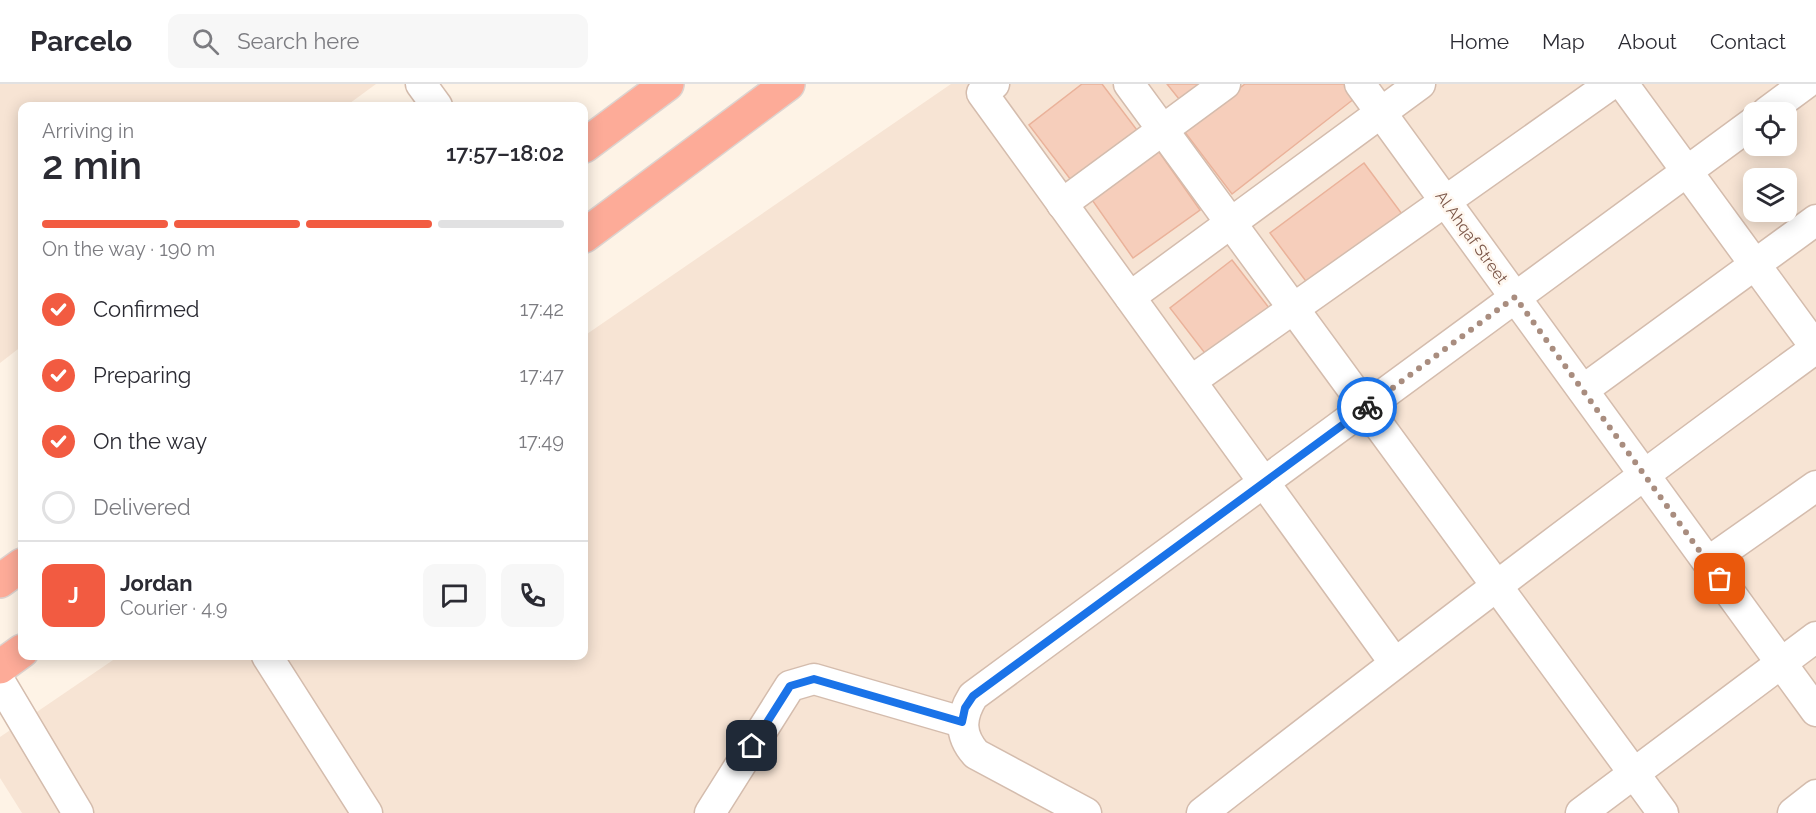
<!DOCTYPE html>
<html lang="en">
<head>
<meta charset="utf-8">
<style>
	:root { --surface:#fff; --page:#f7f7f7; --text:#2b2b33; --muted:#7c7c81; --line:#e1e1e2; --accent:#f25b41 }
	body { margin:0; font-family:Raleway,sans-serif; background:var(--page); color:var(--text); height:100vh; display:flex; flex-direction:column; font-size:22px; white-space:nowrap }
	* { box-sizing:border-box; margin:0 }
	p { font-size:20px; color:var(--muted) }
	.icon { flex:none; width:33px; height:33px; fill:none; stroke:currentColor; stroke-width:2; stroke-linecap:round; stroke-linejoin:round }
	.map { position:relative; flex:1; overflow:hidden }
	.drawer { position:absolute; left:18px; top:18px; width:570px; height:558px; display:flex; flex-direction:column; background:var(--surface); border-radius:12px; box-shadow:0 3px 15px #0003 }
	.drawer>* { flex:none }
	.buttons { position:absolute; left:1743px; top:18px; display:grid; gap:12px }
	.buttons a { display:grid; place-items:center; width:54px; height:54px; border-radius:12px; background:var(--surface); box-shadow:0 3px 15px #0003; font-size:30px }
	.pin { position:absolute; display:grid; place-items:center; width:51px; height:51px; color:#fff; margin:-26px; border-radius:12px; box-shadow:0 3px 9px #0006 }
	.courier { position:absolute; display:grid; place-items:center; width:60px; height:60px; margin:-30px; border:4px solid #1a73e8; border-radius:50%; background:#fff; color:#222; box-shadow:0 2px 8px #0007 }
	.head em { font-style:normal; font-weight:600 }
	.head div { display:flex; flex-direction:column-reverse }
	.head { display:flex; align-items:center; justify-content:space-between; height:102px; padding:0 24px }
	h1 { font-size:39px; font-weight:600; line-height:45px }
	.bar { display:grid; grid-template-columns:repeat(4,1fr); gap:9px 6px; align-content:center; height:72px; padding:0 24px }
	.bar i { height:8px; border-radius:4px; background:var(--line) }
	.bar .current { background:var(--accent) }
	.bar p { grid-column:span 4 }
	.line { display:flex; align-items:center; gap:15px; padding:0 24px; border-top:2px solid var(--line) }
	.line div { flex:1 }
	.round { display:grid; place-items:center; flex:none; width:63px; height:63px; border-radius:12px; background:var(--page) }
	ol { padding:0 24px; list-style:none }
	li { display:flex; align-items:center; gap:18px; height:66px }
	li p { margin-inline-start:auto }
	li .icon { padding:6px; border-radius:50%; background:var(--accent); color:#fff; stroke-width:4 }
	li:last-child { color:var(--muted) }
	li i { width:33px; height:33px; border:3px solid var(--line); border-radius:50% }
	header { display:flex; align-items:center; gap:36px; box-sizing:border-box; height:84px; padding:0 30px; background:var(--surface); border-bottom:2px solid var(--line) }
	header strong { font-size:28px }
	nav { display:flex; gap:33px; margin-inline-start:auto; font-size:21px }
	.search { width:420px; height:54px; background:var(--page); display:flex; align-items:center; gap:15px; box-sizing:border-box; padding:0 21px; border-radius:12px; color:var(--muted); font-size:22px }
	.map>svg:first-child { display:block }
	.residential { fill:#f7e4d4; fill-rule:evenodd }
	.building { fill:#f6cebb; stroke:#eab29a; stroke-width:1.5 }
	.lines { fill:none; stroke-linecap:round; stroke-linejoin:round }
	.minor-casing { stroke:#d4bcad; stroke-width:33 }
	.highway-casing { stroke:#ddd3cf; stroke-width:36 }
	.minor { stroke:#fff; stroke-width:30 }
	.highway { stroke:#fdab98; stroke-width:33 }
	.done { stroke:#a98d7f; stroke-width:6; stroke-dasharray:0 10.8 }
	.route { stroke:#1a73e8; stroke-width:8 }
	.labels { text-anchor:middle; stroke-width:5; stroke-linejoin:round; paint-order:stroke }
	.street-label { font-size:16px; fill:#7b5648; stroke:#fff7ef }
</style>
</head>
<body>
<header>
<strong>Parcelo</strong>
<div class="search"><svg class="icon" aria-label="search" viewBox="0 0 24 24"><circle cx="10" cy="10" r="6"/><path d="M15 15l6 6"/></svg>Search here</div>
<nav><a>Home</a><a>Map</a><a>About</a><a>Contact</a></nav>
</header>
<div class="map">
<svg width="1816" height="729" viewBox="0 0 1816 729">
	<rect width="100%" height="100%" fill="#fef3e6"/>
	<g class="residential">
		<path d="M 0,0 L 376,0 L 346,22 L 22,22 L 22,262 L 0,279 Z"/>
		<path d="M 951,0 L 1816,0 L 1816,729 L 22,729 L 0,694 L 0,653 L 119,572 L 584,572 L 584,252 ZM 1754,28 L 1786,28 L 1786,62 L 1754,62 ZM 1754,94 L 1786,94 L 1786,128 L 1754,128 Z"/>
	</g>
	<g class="building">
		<path d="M 1082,0 L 1102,0 L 1140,50 L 1074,100 L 1029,41 Z"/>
		<path d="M 1167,0 L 1209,0 L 1183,20 Z"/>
		<path d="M 1245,0 L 1350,0 L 1359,11 L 1232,110 L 1184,47 Z"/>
		<path d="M 1157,65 L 1200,126 L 1133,174 L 1090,113 Z"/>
		<path d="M 1364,79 L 1405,134 L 1311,204 L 1270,149 Z"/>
		<path d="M 1232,176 L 1273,229 L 1211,277 L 1170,224 Z"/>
	</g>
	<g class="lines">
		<defs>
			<g id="minor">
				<path d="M 421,0 L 437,22"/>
				<path d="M 994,0 L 982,9 L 1394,578"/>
				<path d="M 1129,0 L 1663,729"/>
				<path d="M 1360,0 L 1816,627"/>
				<path d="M 1623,0 L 1816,264"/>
				<path d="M 1767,28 L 1805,0"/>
				<path d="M 1062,120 L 1225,0"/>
				<path d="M 1130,213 L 1420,0"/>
				<path d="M 1191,297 L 1611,0"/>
				<path d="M 1583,306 L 1816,136"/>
				<path d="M 1708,478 L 1816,402"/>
				<path d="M 267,572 L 367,729"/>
				<path d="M 0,598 L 78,729"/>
				<path d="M 710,729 L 790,602 L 814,595 L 962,638"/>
				<path d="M 1086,729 L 976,670 C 959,651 960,633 973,612 L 1754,38"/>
				<path d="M 1202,729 C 1404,571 1608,416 1816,264"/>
				<path d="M 1581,729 L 1816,553"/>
				<path d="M 1793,729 L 1816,711"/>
			</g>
			<g id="highway">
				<path d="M 584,62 L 667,0"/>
				<path d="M 584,152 L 788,0"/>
				<path d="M 0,497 L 22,481"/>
				<path d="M 0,583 L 22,567"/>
			</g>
		</defs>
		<use href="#minor" class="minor-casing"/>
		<use href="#highway" class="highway-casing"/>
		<use href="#minor" class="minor"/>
		<use href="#highway" class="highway"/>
	</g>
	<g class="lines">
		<path class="done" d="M 1367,323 L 1515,213 L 1720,495"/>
		<path class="route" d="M 752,662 L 790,602 L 814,595 L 962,638 L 965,624 L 973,612 L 1367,323"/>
	</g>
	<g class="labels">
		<g class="street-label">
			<text transform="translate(1472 153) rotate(54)" y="6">Al Ahqaf Street</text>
		</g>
	</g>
</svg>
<div class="buttons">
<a><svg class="icon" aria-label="locate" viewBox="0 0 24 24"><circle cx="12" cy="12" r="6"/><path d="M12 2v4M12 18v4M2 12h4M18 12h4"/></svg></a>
<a><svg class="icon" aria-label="layers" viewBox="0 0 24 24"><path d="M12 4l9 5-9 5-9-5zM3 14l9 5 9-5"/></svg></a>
</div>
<div class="pin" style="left:1720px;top:495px;background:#ea580c"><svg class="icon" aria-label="bag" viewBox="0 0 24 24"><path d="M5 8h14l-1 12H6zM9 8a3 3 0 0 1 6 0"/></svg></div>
<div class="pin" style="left:752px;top:662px;background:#1f2937"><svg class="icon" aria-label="home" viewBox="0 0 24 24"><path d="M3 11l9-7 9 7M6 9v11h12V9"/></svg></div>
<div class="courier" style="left:1367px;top:323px"><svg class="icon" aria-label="bike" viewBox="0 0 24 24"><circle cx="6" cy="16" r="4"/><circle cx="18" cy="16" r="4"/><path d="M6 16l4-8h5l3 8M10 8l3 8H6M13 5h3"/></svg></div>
<section class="drawer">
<div class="head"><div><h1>2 min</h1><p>Arriving in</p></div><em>17:57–18:02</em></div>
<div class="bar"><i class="current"></i><i class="current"></i><i class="current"></i><i></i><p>On the way · 190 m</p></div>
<ol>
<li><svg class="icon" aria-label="check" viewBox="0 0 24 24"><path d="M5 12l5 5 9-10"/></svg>Confirmed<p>17:42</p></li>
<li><svg class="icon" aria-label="check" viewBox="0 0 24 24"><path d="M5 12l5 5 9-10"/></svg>Preparing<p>17:47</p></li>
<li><svg class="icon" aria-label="check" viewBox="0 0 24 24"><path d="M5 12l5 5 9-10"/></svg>On the way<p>17:49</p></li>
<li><i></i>Delivered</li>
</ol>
<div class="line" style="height:108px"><b class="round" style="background:var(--accent);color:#fff">J</b><div><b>Jordan</b><p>Courier · 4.9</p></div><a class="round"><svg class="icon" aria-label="chat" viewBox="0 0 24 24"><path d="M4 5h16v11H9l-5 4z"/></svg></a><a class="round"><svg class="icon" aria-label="phone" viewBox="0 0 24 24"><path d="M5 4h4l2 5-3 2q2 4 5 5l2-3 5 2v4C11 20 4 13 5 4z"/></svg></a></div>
</section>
</div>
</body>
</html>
